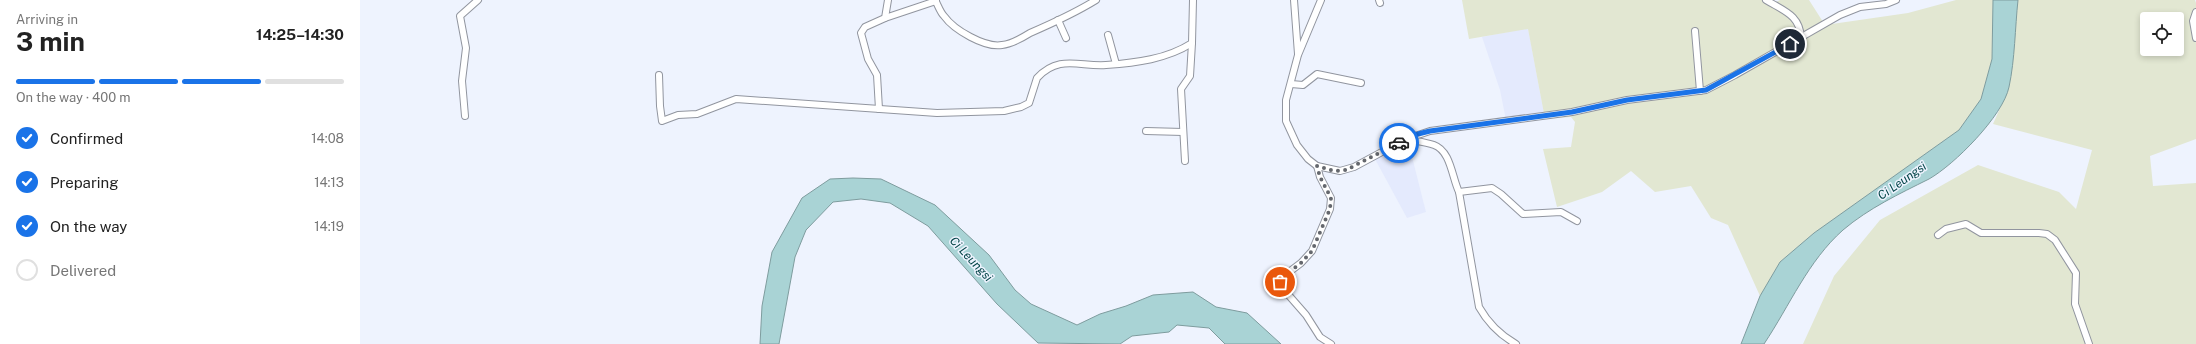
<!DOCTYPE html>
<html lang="en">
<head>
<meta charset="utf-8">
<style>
	:root { --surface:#fff; --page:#f2f2f2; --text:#222; --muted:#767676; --line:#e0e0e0; --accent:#1a73e8 }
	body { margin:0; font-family:"Public Sans",sans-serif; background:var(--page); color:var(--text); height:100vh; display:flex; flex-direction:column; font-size:15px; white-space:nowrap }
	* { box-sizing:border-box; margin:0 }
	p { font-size:13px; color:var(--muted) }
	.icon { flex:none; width:22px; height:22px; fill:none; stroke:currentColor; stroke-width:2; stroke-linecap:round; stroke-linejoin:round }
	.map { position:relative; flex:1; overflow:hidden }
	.drawer { display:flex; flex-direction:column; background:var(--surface); width:360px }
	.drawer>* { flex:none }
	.buttons { position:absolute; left:1780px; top:12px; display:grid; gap:8px }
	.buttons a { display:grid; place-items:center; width:44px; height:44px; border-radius:4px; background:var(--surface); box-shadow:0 2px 6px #0003; font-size:20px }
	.pin { position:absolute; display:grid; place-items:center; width:34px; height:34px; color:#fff; margin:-17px; border:2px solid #fff; border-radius:50%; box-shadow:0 1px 4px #0007 }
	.courier { position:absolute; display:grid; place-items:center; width:40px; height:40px; margin:-20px; border:3px solid #1a73e8; border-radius:50%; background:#fff; color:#222; box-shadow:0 1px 5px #0007 }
	.headline em { font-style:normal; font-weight:700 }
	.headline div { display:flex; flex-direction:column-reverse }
	.headline { display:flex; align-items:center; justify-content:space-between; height:68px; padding:0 16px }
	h1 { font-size:26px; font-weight:700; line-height:30px }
	.bar { display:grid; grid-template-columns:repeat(4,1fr); gap:6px 4px; align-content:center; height:48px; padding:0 16px }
	.bar i { height:5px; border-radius:3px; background:var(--line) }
	.bar .on { background:var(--accent) }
	.bar p { grid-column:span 4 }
	ol { padding:0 16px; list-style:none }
	li { display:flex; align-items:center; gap:12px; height:44px }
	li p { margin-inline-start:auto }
	li .icon { padding:4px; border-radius:50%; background:var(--accent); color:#fff; stroke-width:4 }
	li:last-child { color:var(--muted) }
	li i { width:22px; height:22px; border:2px solid var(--line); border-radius:50% }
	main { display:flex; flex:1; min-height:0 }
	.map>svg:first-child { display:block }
	.built { fill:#e4eafd }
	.green { fill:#e2e7d2; fill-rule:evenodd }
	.water { fill:#a9d3d5; stroke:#7e9c9e }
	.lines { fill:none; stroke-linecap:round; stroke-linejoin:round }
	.minor-casing { stroke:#91959f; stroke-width:8 }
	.minor { stroke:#fff; stroke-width:6 }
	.done { stroke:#64676d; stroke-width:4; stroke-dasharray:0 7.2 }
	.route { stroke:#1a73e8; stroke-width:5 }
	.labels { text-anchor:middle; stroke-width:3; stroke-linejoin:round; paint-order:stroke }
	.water-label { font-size:12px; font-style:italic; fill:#044548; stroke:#eef3fe }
</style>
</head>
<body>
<main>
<section class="drawer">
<div class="headline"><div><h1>3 min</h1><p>Arriving in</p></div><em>14:25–14:30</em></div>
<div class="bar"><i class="on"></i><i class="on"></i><i class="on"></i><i></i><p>On the way · 400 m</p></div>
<ol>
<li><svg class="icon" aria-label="check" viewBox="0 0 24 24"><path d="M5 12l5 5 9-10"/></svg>Confirmed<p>14:08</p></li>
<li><svg class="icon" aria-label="check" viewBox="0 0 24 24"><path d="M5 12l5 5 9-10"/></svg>Preparing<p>14:13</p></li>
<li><svg class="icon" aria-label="check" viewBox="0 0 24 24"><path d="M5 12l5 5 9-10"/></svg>On the way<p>14:19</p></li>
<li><i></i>Delivered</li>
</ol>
</section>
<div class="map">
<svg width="1836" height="344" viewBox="0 0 1836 344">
	<rect width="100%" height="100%" fill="#eef3fe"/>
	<g class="built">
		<path d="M 1168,28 L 1185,119 L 1146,120 L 1140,90 L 1122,37 Z"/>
		<path d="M 1050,149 L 1066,212 L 1047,218 L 1015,159 Z"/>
	</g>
	<g class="green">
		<path d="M 1102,0 L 1407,0 L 1414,3 L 1420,0 L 1449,0 L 1465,25 L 1548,13 L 1596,0 L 1633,0 L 1632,59 L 1621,99 L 1599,130 L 1454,233 L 1420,262 L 1400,296 L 1368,225 L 1351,218 L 1331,186 L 1295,192 L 1271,171 L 1242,192 L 1197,207 L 1183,149 L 1211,147 L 1215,122 L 1211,117 L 1185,119 L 1168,29 L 1109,39 Z"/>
		<path d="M 1658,0 L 1835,0 L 1836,3 L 1836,139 L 1790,156 L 1793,186 L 1836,183 L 1836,344 L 1443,344 L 1474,276 L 1520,220 L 1618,165 L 1699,192 L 1716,209 L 1732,150 L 1633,124 L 1649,88 ZM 1787,19 L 1817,19 L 1817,49 L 1787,49 Z"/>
	</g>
	<g class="water">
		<path d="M 1633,0 L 1658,0 C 1655,28 1655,59 1649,87 C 1643,116 1594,165 1569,179 C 1539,194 1509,208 1483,230 C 1448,261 1430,305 1404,344 L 1381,344 L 1400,296 L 1420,262 L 1454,233 L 1599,130 L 1621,99 L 1632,59 Z"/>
		<path d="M 493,178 L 521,179 L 575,205 L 629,255 L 655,290 L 671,304 L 717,325 L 740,314 L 766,306 L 793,295 L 833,292 L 856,307 L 887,313 L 921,344 L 865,344 L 849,328 L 817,325 L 809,332 L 772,336 L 760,344 L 678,343 L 637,304 L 568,226 L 530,203 L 501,199 L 473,202 L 446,230 L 435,257 L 419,344 L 400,344 L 402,306 L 412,252 L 442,198 L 470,179 Z"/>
	</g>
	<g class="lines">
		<defs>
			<g id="minor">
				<path d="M 575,0 C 578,5 580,12 584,16 C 594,30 625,48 642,45 C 652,44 662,38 670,33 C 693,23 715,13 736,0"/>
				<path d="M 934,0 L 938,54"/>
				<path d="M 961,0 L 938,55 L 926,100 L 926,121 L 937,145 L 948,159 L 957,166 L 980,171 L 994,167 L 1046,139 L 1070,131 L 1212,112 L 1267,100 L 1346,90 L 1375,75 L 1480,15 L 1500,7 L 1526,4 L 1536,0"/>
				<path d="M 1019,0 L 1020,3"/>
				<path d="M 1406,0 C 1424,11 1440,15 1441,38"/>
				<path d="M 1836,12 L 1833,21 L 1836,38"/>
				<path d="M 525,18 L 576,1"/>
				<path d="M 698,20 L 706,38"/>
				<path d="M 1335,31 L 1340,91"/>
				<path d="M 748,35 L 756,64"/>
				<path d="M 299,75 L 300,106 L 302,121 L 318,115 L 337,114 L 376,99 L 577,113 L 644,111 L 661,107 L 669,103 L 677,78 C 699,54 720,67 746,65 C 776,63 807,59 832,43 L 833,0"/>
				<path d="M 931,84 L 943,85 L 957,74 L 1001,83"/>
				<path d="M 519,109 L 517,75 L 508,59 L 501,33 L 505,27 L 525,18 L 528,0"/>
				<path d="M 105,116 L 102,81 L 106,48 L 100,16 L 118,0"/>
				<path d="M 786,131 L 823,132"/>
				<path d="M 1046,139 C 1055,141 1065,142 1074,145 C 1091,151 1092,178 1099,192 L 1132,188 L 1141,194 L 1163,214 L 1201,212 L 1217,221"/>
				<path d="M 825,161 L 821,89 L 830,76 L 832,43"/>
				<path d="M 957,166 L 960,177 L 971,198 L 970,209 L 952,251 L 941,263 L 925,275 L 920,283 L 925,291 L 946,315 L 960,337 L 971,344"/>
				<path d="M 1099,192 L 1119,307 C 1128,323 1140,335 1156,344"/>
				<path d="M 1578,235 L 1586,229 L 1606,224 L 1621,233 L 1679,233 L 1687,234 L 1695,240 L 1716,273 L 1715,304 L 1729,344"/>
			</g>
		</defs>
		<use href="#minor" class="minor-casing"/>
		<use href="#minor" class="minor"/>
	</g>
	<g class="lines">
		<path class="done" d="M 920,282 L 925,275 L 941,263 L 952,251 L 970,209 L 971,198 L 960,177 L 957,166 L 974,171 L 986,170 L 1039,143"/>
		<path class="route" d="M 1039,143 L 1058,134 L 1070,131 L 1212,112 L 1267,100 L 1346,90 L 1430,44"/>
	</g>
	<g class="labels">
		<g class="water-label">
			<text transform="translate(1542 181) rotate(-35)" y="4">Ci Leungsi</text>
			<text transform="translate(611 259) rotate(47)" y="4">Ci Leungsi</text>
		</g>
	</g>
</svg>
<div class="buttons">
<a><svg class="icon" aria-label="locate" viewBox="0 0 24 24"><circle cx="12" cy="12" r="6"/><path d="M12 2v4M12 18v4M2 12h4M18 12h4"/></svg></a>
</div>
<div class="pin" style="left:920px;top:282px;background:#ea580c"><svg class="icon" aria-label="bag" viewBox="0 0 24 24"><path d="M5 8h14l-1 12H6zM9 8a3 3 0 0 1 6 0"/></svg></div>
<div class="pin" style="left:1430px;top:44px;background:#1f2937"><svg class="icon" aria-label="home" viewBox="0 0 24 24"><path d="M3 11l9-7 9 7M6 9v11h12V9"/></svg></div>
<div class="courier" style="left:1039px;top:143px"><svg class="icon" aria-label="car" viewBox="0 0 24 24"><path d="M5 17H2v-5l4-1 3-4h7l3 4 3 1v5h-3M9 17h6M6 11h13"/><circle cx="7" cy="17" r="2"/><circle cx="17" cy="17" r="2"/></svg></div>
</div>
</main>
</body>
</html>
